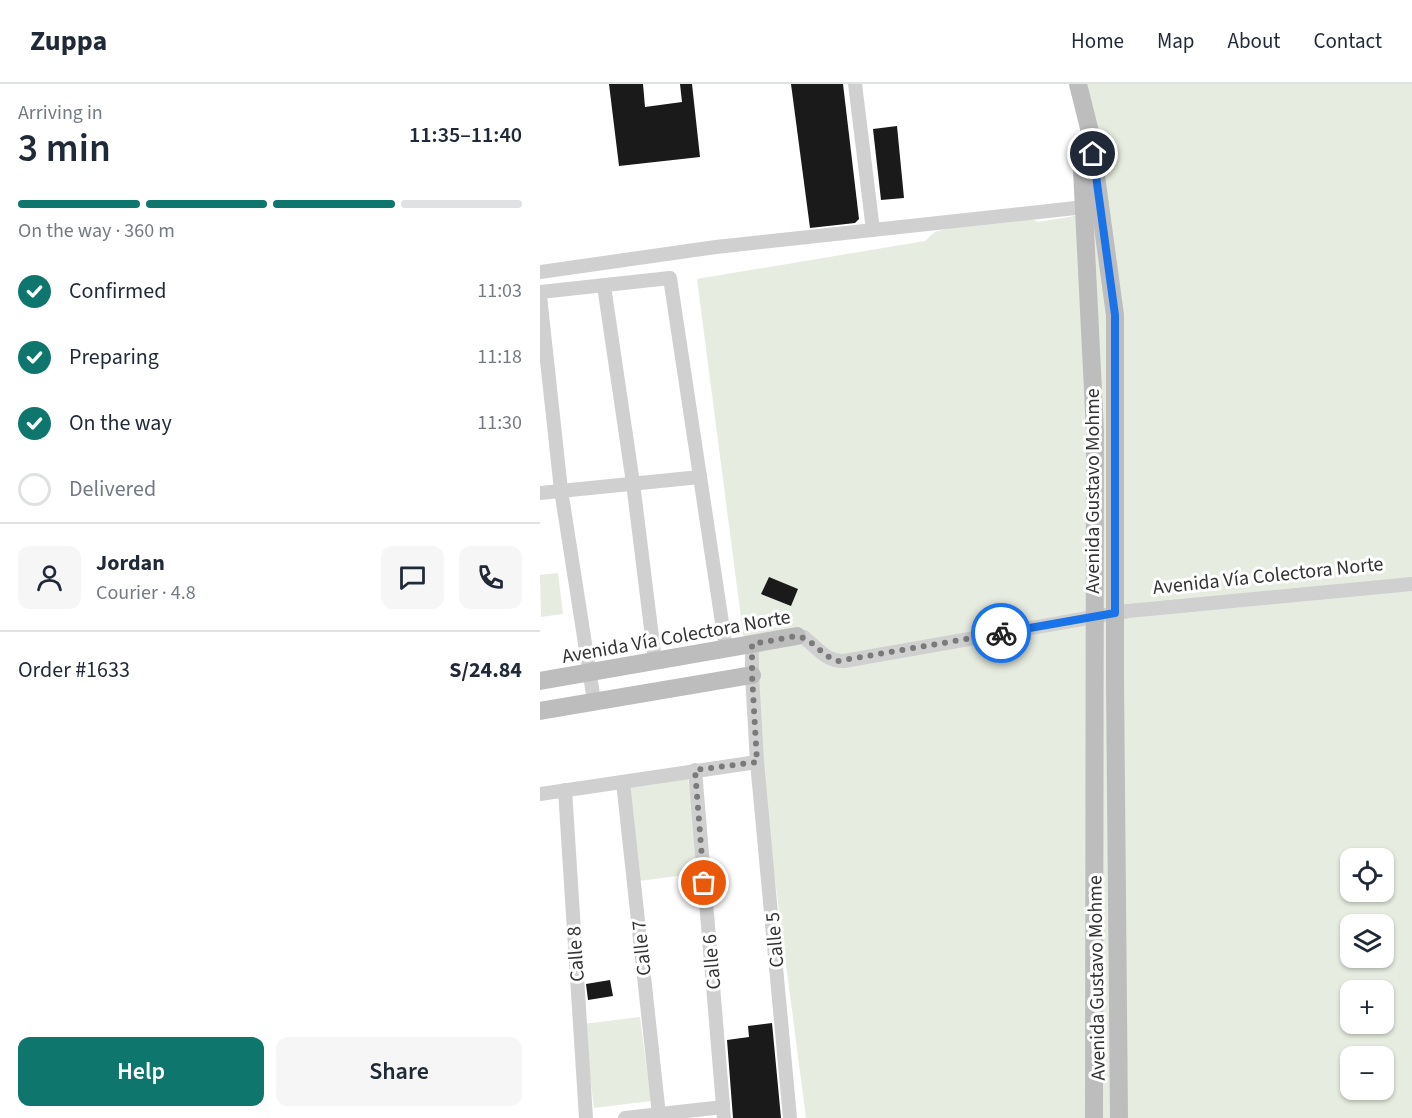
<!DOCTYPE html>
<html lang="en">
<head>
<meta charset="utf-8">
<style>
	:root { --surface:#fff; --page:#f6f6f7; --text:#1f2937; --muted:#747a83; --line:#e0e1e3; --accent:#0f766e }
	body { margin:0; font-family:"Source Sans 3",sans-serif; background:var(--page); color:var(--text); height:100vh; display:flex; flex-direction:column; font-size:22px; white-space:nowrap }
	* { box-sizing:border-box; margin:0 }
	p { font-size:20px; color:var(--muted) }
	.icon { flex:none; width:33px; height:33px; fill:none; stroke:currentColor; stroke-width:2; stroke-linecap:round; stroke-linejoin:round }
	.map { position:relative; flex:1; overflow:hidden }
	.side { display:flex; flex-direction:column; background:var(--surface); width:540px }
	.side>* { flex:none }
	.tools { position:absolute; left:800px; top:764px; display:grid; gap:12px }
	.tools a { display:grid; place-items:center; width:54px; height:54px; border-radius:12px; background:var(--surface); box-shadow:0 2px 4px #0004; font-size:30px }
	.pin { position:absolute; display:grid; place-items:center; width:51px; height:51px; color:#fff; margin:-26px; border:3px solid #fff; border-radius:50%; box-shadow:0 2px 6px #0007 }
	.courier { position:absolute; display:grid; place-items:center; width:60px; height:60px; margin:-30px; border:4px solid #1a73e8; border-radius:50%; background:#fff; color:#222; box-shadow:0 2px 8px #0007 }
	.summary em { font-style:normal; font-weight:600 }
	.summary div { display:flex; flex-direction:column-reverse }
	.summary { display:flex; align-items:center; justify-content:space-between; height:102px; padding:0 18px }
	h1 { font-size:39px; font-weight:600; line-height:45px }
	.bar { display:grid; grid-template-columns:repeat(4,1fr); gap:9px 6px; align-content:center; height:72px; padding:0 18px }
	.bar i { height:8px; border-radius:4px; background:var(--line) }
	.bar .active { background:var(--accent) }
	.bar p { grid-column:span 4 }
	.line { display:flex; align-items:center; gap:15px; padding:0 18px; border-top:2px solid var(--line) }
	.line div { flex:1 }
	.round { display:grid; place-items:center; flex:none; width:63px; height:63px; border-radius:12px; background:var(--page) }
	ol { padding:0 18px; list-style:none }
	li { display:flex; align-items:center; gap:18px; height:66px }
	li p { margin-inline-start:auto }
	li .icon { padding:6px; border-radius:50%; background:var(--accent); color:#fff; stroke-width:4 }
	li:last-child { color:var(--muted) }
	li i { width:33px; height:33px; border:3px solid var(--line); border-radius:50% }
	.primary-button { display:flex; gap:12px; margin-top:auto; padding:12px 18px }
	.primary-button a { flex:1; height:69px; border-radius:12px; background:var(--accent); color:#fff; font-size:24px; font-weight:600; line-height:69px; text-align:center }
	.primary-button a+a { background:var(--page); color:var(--text) }
	header { display:flex; align-items:center; gap:36px; box-sizing:border-box; height:84px; padding:0 30px; background:var(--surface); border-bottom:2px solid var(--line) }
	header strong { font-size:28px }
	nav { display:flex; gap:33px; margin-inline-start:auto; font-size:21px }
	main { display:flex; flex:1; min-height:0 }
	.map>svg:first-child { display:block }
	.green { fill:#e6ecdf; fill-rule:evenodd }
	.building { fill:#1a1a1a }
	.lines { fill:none; stroke-linecap:round; stroke-linejoin:round }
	.street { stroke:#d0d0d0; stroke-width:14 }
	.secondary { stroke:#bdbdbd; stroke-width:18 }
	.done { stroke:#7a7a7a; stroke-width:6; stroke-dasharray:0 10.8 }
	.route { stroke:#1a73e8; stroke-width:8 }
	.labels { text-anchor:middle; stroke-width:6; stroke-linejoin:round; paint-order:stroke }
	.street-label { font-size:20px; fill:#333; stroke:#fff }
</style>
</head>
<body>
<header>
<strong>Zuppa</strong>
<nav><a>Home</a><a>Map</a><a>About</a><a>Contact</a></nav>
</header>
<main>
<section class="side">
<div class="summary"><div><h1>3 min</h1><p>Arriving in</p></div><em>11:35–11:40</em></div>
<div class="bar"><i class="active"></i><i class="active"></i><i class="active"></i><i></i><p>On the way · 360 m</p></div>
<ol>
<li><svg class="icon" aria-label="check" viewBox="0 0 24 24"><path d="M5 12l5 5 9-10"/></svg>Confirmed<p>11:03</p></li>
<li><svg class="icon" aria-label="check" viewBox="0 0 24 24"><path d="M5 12l5 5 9-10"/></svg>Preparing<p>11:18</p></li>
<li><svg class="icon" aria-label="check" viewBox="0 0 24 24"><path d="M5 12l5 5 9-10"/></svg>On the way<p>11:30</p></li>
<li><i></i>Delivered</li>
</ol>
<div class="line" style="height:108px"><a class="round"><svg class="icon" aria-label="person" viewBox="0 0 24 24"><circle cx="12" cy="8" r="4"/><path d="M4 21q1-7 8-7t8 7"/></svg></a><div><b>Jordan</b><p>Courier · 4.8</p></div><a class="round"><svg class="icon" aria-label="chat" viewBox="0 0 24 24"><path d="M4 5h16v11H9l-5 4z"/></svg></a><a class="round"><svg class="icon" aria-label="phone" viewBox="0 0 24 24"><path d="M5 4h4l2 5-3 2q2 4 5 5l2-3 5 2v4C11 20 4 13 5 4z"/></svg></a></div>
<div class="line" style="height:78px"><div>Order #1633</div><b>S/24.84</b></div>
<div class="primary-button"><a>Help</a><a>Share</a></div>
</section>
<div class="map">
<svg width="872" height="1034" viewBox="0 0 872 1034">
	<rect width="100%" height="100%" fill="#fff"/>
	<g class="green">
		<path d="M 547,0 L 872,0 L 872,1034 L 266,1034 L 157,195 L 385,157 L 395,148 L 426,139 L 487,132 L 498,138 L 547,130 ZM 810,774 L 843,774 L 843,807 L 810,807 ZM 810,840 L 843,840 L 843,873 L 810,873 ZM 810,906 L 843,906 L 843,939 L 810,939 ZM 810,972 L 843,972 L 843,1005 L 810,1005 Z"/>
		<path d="M 18,489 L 23,530 L 1,533 L 0,491 Z"/>
		<path d="M 148,693 L 160,789 L 99,797 L 87,701 Z"/>
		<path d="M 100,933 L 111,1017 L 54,1024 L 43,940 Z"/>
	</g>
	<g class="building">
		<path d="M 69,0 L 103,0 L 105,23 L 142,18 L 140,0 L 152,0 L 160,73 L 79,82 Z"/>
		<path d="M 251,0 L 303,0 L 319,135 L 315,139 L 270,144 Z"/>
		<path d="M 357,42 L 364,114 L 341,116 L 333,45 Z"/>
		<path d="M 229,493 L 258,505 L 251,522 L 221,510 Z"/>
		<path d="M 70,896 L 73,912 L 48,916 L 46,900 Z"/>
		<path d="M 232,939 L 241,1034 L 193,1034 L 187,956 L 209,953 L 208,942 Z"/>
	</g>
	<g class="lines">
		<g class="street">
			<path d="M 315,0 L 333,146"/>
			<path d="M 0,188 L 176,163 L 545,123"/>
			<path d="M 64,202 L 93,399 L 115,577"/>
			<path d="M 0,208 L 130,194 L 186,565"/>
			<path d="M 0,212 L 21,406 L 54,617"/>
			<path d="M 0,409 L 160,393"/>
			<path d="M 257,552 L 264,553 L 267,556 C 278,565 288,578 304,577 L 588,527 L 872,500"/>
			<path d="M 212,560 L 212,591 L 217,678 L 250,1034"/>
			<path d="M 155,686 L 184,1034"/>
			<path d="M 83,698 L 119,1031"/>
			<path d="M 25,706 L 46,1034"/>
			<path d="M 0,710 L 217,678"/>
			<path d="M 85,1034 L 183,1023"/>
		</g>
		<g class="secondary">
			<path d="M 538,0 L 550,48 L 575,231 L 575,597 L 579,1034"/>
			<path d="M 541,65 L 555,347 L 554,1034"/>
			<path d="M 0,597 L 257,552"/>
			<path d="M 0,627 L 212,591"/>
		</g>
	</g>
	<g class="lines">
		<path class="done" d="M 164,799 L 155,686 L 217,678 L 212,591 L 212,560 L 257,552 C 274,555 282,573 298,577 L 461,549"/>
		<path class="route" d="M 461,549 L 575,529 L 575,231 L 553,70"/>
	</g>
	<g class="labels">
		<g class="street-label">
			<text transform="translate(552 407) rotate(-90)" y="7">Avenida Gustavo Mohme</text>
			<text transform="translate(728 491) rotate(-6)" y="7">Avenida Vía Colectora Norte</text>
			<text transform="translate(136 552) rotate(-10)" y="7">Avenida Vía Colectora Norte</text>
			<text transform="translate(234 856) rotate(-95)" y="7">Calle 5</text>
			<text transform="translate(101 864) rotate(-96)" y="7">Calle 7</text>
			<text transform="translate(35 870) rotate(-94)" y="7">Calle 8</text>
			<text transform="translate(171 878) rotate(-95)" y="7">Calle 6</text>
			<text transform="translate(556 894) rotate(-91)" y="7">Avenida Gustavo Mohme</text>
		</g>
	</g>
</svg>
<div class="tools">
<a><svg class="icon" aria-label="locate" viewBox="0 0 24 24"><circle cx="12" cy="12" r="6"/><path d="M12 2v4M12 18v4M2 12h4M18 12h4"/></svg></a>
<a><svg class="icon" aria-label="layers" viewBox="0 0 24 24"><path d="M12 4l9 5-9 5-9-5zM3 14l9 5 9-5"/></svg></a>
<a>+</a>
<a>−</a>
</div>
<div class="pin" style="left:164px;top:799px;background:#ea580c"><svg class="icon" aria-label="bag" viewBox="0 0 24 24"><path d="M5 8h14l-1 12H6zM9 8a3 3 0 0 1 6 0"/></svg></div>
<div class="pin" style="left:553px;top:70px;background:#1f2937"><svg class="icon" aria-label="home" viewBox="0 0 24 24"><path d="M3 11l9-7 9 7M6 9v11h12V9"/></svg></div>
<div class="courier" style="left:461px;top:549px"><svg class="icon" aria-label="bike" viewBox="0 0 24 24"><circle cx="6" cy="16" r="4"/><circle cx="18" cy="16" r="4"/><path d="M6 16l4-8h5l3 8M10 8l3 8H6M13 5h3"/></svg></div>
</div>
</main>
</body>
</html>
